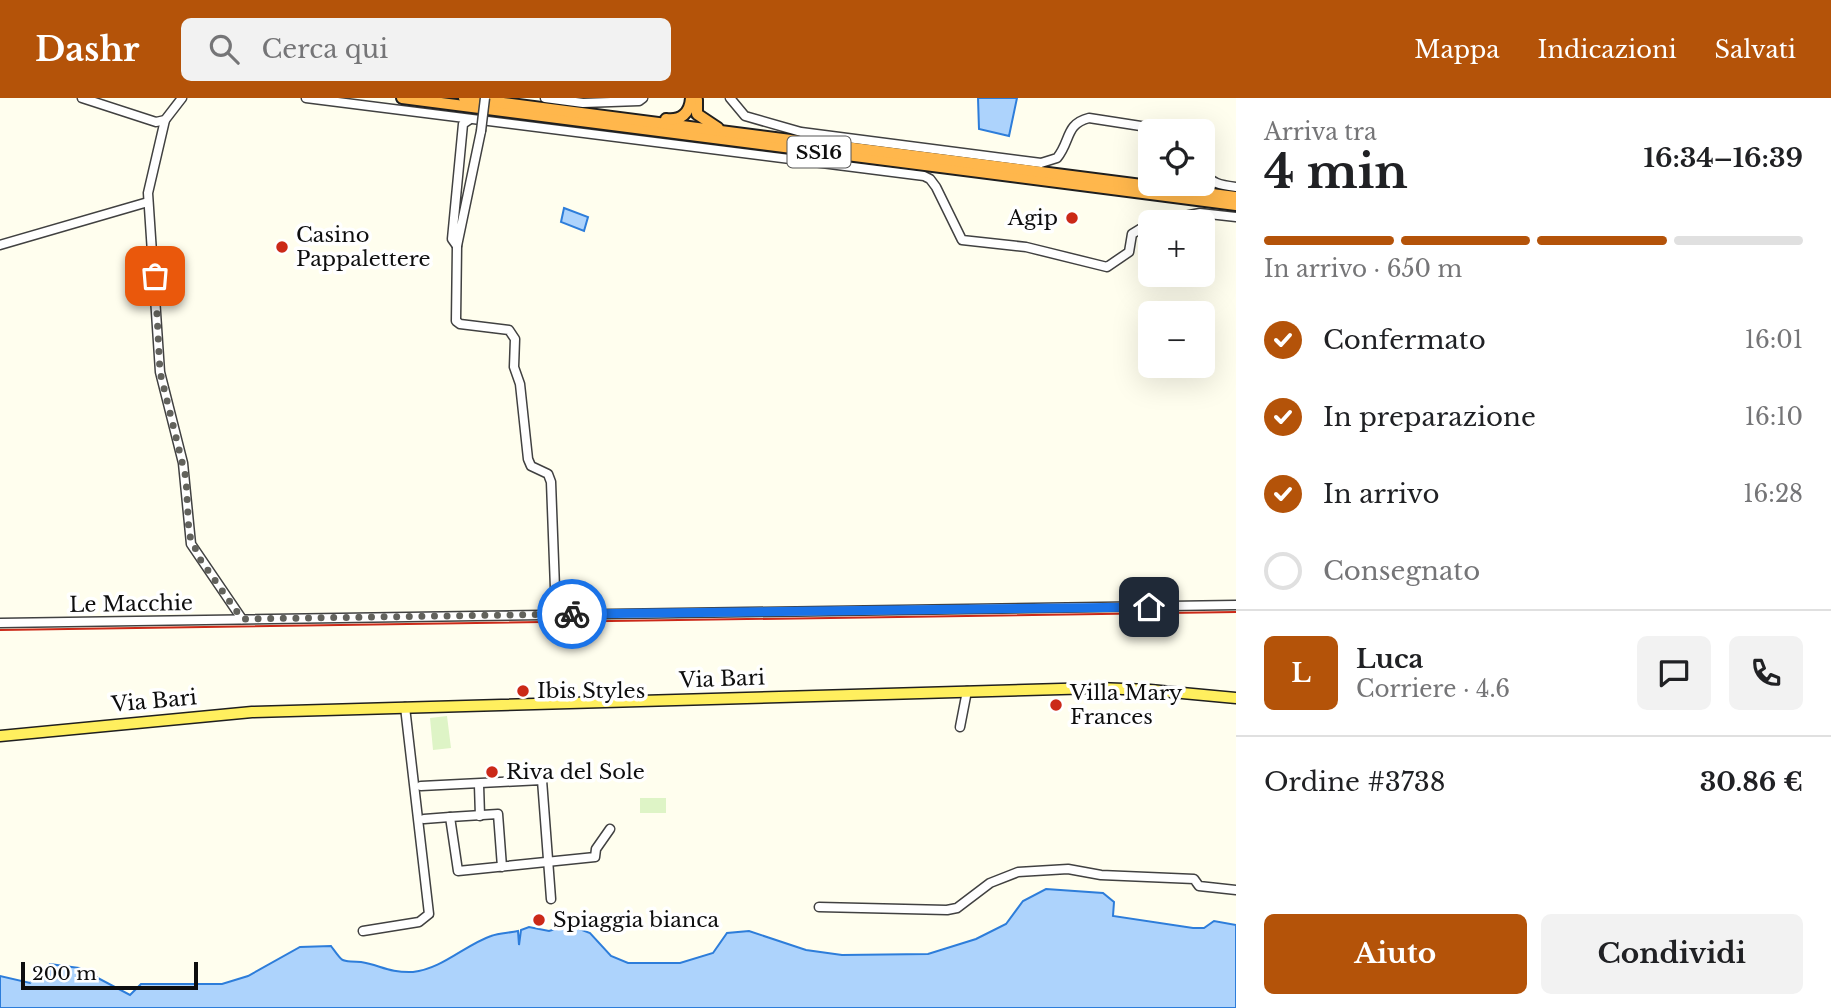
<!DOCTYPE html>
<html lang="it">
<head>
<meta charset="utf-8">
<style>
	:root { --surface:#fff; --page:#f2f2f2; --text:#202124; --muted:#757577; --line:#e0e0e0; --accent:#b45309 }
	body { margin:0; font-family:"Libre Baskerville",serif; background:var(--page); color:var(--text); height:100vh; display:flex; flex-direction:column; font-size:26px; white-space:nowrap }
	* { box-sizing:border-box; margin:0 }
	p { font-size:23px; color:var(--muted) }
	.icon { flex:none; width:38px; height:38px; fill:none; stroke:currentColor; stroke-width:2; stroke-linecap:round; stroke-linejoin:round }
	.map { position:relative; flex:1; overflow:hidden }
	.panel { display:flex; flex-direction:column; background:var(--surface); width:595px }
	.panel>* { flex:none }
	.tools { position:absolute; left:1138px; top:21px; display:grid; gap:14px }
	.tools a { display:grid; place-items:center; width:77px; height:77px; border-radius:10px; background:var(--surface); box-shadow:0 7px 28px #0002; font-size:35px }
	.scale { position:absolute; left:21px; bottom:18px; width:177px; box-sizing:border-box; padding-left:7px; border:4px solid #0e0e0e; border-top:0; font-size:19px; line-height:24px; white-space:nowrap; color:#0e0e0e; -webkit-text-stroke:5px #fff; paint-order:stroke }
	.pin { position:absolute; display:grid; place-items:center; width:60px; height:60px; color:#fff; margin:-30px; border-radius:14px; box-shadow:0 4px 10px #0006 }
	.courier { position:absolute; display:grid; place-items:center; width:70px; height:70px; margin:-35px; border:5px solid #1a73e8; border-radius:50%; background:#fff; color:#222; box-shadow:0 2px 9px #0007 }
	.head em { font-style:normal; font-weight:700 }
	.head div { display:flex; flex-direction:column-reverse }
	.head { display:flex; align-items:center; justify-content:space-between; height:119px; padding:0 28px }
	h1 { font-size:46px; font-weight:700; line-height:52px }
	.bar { display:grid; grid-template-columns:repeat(4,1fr); gap:10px 7px; align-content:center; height:84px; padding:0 28px }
	.bar i { height:9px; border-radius:5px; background:var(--line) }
	.bar .on { background:var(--accent) }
	.bar p { grid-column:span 4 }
	.line { display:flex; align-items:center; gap:18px; padding:0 28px; border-top:2px solid var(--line) }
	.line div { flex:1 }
	.round { display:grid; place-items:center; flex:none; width:74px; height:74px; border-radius:10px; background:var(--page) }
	ol { padding:0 28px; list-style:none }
	li { display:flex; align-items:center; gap:21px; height:77px }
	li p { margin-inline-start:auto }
	li .icon { padding:7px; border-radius:50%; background:var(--accent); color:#fff; stroke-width:4 }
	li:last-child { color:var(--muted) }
	li i { width:38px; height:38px; border:4px solid var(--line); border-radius:50% }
	.button { display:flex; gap:14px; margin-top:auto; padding:14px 28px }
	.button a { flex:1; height:80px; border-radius:10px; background:var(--accent); color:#fff; font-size:28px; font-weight:700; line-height:80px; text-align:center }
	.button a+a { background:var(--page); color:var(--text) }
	header { display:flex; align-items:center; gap:42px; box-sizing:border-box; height:98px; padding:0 35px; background:var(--accent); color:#fff }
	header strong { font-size:33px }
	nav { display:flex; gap:38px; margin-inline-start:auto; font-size:24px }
	.search { width:490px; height:63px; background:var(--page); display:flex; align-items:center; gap:18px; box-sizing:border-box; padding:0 24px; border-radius:10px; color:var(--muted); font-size:26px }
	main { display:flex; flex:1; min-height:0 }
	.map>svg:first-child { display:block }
	.pitch { fill:#def4c6 }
	.water { fill:#add3fc; stroke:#2d7dda; stroke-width:2 }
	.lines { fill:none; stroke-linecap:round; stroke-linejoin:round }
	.minor-casing { stroke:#414141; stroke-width:11 }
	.major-casing { stroke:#1f1f1f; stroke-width:13 }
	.highway-casing { stroke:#1f1f1f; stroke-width:14 }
	.minor { stroke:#fff; stroke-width:8 }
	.major { stroke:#ffef5e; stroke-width:10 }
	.highway { stroke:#ffb74c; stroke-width:10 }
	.rail { stroke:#cb2918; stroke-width:2 }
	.minor-bridge-casing { stroke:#414141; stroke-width:11; stroke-linecap:butt }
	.minor-bridge { stroke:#fff; stroke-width:8 }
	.done { stroke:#62625c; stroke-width:7; stroke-dasharray:0 12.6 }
	.route { stroke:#1a73e8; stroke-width:9 }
	.poi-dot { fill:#cb2918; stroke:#fff; stroke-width:2.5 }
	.labels { text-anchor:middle; stroke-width:7; stroke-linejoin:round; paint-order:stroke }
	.shield { fill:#fff; stroke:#565656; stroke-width:2 }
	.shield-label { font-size:19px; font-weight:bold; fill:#0e0e0e }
	.poi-label { font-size:21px; fill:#0e0e0e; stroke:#fff; text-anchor:start }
	.street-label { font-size:21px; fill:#0e0e0e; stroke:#fff }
</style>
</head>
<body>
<header>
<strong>Dashr</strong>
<div class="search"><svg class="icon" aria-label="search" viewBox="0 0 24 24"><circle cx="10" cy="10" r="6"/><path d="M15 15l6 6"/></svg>Cerca qui</div>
<nav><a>Mappa</a><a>Indicazioni</a><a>Salvati</a></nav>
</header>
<main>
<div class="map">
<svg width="1236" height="910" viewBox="0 0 1236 910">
	<rect width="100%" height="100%" fill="#fffeee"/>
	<g class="pitch">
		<path d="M 447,618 L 451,650 L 433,652 L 430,620 Z"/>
		<rect x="640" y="700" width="26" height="15"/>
	</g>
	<g class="water">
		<path d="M 978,0 L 1017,0 L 1009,38 L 979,31 Z"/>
		<path d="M 564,110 L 588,119 L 584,133 L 561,124 Z"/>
		<path d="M 1046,791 L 1103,795 L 1114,804 L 1113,818 L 1193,830 L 1204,830 L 1214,823 L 1236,827 L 1236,910 L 0,910 L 0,878 L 30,885 L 50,866 L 79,870 L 130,897 L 141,886 L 222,886 L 248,878 L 300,849 L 331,848 C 345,867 340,862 361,864 C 380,867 389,875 413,874 C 442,871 465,847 491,838 C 499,835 509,835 518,833 L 519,847 L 521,832 L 529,829 L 549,833 L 569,827 L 590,835 L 611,858 L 628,865 L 680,865 L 713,855 L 727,835 L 749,833 L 806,852 L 842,857 L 928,856 L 976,841 L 1006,826 L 1023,803 Z"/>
	</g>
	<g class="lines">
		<defs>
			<g id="minor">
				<path d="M 82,0 L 156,24 L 165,22 L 182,0"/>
				<path d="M 306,0 L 924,78 L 930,81 L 936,89 L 962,142 L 1026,149 L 1107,169 L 1129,154 L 1132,136 L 1150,125"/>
				<path d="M 545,0 L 583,5 L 639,3 L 643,0"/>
				<path d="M 730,0 L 745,18 L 801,34 L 1041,65 L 1057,60 C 1071,43 1065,26 1089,20 L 1173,33"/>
				<path d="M 165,22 L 148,95 L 160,274 L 183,365 L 191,446 L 242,521"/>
				<path d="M 469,22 L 463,26 L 452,141 L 457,148 L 481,33"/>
				<path d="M 1202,72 C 1212,86 1220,87 1236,89"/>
				<path d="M 1154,124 L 1200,115 L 1236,119"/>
				<path d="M 0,147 L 148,104"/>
				<path d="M 457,148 L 456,223 L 460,226 L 509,232 L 515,241 L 514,269 L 520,286 L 528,361 L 531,368 L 548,376 L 551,384 L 556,517"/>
				<path d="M 0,525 L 1236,507"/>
				<path d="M 960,629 L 967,593"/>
				<path d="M 479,687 L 480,718"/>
				<path d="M 421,688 L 542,682 L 551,801"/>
				<path d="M 424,721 L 450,719"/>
				<path d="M 502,769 L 498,716 L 450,719 L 458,773 L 595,759 L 596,751 L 610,731"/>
				<path d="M 819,809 L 947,812 L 957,810 L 990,785 L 1018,774 L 1068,771 L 1101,777 L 1194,781 L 1199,788 L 1236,792"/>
				<path d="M 363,833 L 419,824 L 429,816 L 405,609"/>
			</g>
			<path id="major" d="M 0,638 L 252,614 L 1097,590 L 1150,592 L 1236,600"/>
			<g id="highway">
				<path d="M 402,0 L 1236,107"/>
				<path d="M 464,0 L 1236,99"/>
				<path d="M 697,2 L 697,16 L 718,30"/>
				<path d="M 666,21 C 681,23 690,15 691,0"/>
			</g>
		</defs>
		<use href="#minor" class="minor-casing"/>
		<use href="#major" class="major-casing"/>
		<use href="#highway" class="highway-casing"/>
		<use href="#minor" class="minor"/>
		<use href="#major" class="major"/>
		<use href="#highway" class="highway"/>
		<path class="rail" d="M 0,532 L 1236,514"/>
		<defs>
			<path id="minor-bridge" d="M 481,33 L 485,0"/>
		</defs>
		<use href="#minor-bridge" class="minor-bridge-casing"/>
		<use href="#minor-bridge" class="minor-bridge"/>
	</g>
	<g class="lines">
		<path class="done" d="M 155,178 L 160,274 L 186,380 L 189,436 L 200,461 L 242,521 L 572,516"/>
		<path class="route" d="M 572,516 L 1149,509"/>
	</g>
	<g class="poi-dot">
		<circle cx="1072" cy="120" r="7"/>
		<circle cx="282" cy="149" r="7"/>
		<circle cx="523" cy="593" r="7"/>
		<circle cx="1056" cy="607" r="7"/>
		<circle cx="492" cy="674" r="7"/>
		<circle cx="539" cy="822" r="7"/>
	</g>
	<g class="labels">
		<rect class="shield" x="787.5" y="38.5" width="63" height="31" rx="5"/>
		<g class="shield-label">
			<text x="819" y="61">SS16</text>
		</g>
		<g class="poi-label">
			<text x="1058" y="127" text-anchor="end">Agip</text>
			<text x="296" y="144">Casino<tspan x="296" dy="24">Pappalettere</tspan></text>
			<text x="537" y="600">Ibis Styles</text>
			<text x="1070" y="602">Villa Mary<tspan x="1070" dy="24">Frances</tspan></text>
			<text x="506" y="681">Riva del Sole</text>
			<text x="553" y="829">Spiaggia bianca</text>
		</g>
		<g class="street-label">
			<text transform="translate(131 506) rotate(-1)" y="7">Le Macchie</text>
			<text transform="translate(722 581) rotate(-2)" y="7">Via Bari</text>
			<text transform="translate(154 603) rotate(-5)" y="7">Via Bari</text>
		</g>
	</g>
</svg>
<div class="tools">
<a><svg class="icon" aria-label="locate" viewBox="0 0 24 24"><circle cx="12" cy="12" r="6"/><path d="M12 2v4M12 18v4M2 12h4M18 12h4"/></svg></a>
<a>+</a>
<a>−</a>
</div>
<div class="scale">200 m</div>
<div class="pin" style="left:155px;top:178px;background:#ea580c"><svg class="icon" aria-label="bag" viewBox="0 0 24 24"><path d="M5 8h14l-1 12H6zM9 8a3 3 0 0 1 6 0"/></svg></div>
<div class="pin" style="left:1149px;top:509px;background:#1f2937"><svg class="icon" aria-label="home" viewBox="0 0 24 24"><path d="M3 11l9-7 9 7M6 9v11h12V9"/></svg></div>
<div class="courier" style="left:572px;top:516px"><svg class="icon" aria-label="bike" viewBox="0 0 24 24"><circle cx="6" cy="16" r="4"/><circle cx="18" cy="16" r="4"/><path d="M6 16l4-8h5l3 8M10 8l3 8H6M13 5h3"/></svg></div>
</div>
<section class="panel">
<div class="head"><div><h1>4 min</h1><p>Arriva tra</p></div><em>16:34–16:39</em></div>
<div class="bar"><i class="on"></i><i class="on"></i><i class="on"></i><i></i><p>In arrivo · 650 m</p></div>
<ol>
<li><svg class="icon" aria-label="check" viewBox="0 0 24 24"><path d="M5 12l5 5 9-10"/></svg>Confermato<p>16:01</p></li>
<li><svg class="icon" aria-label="check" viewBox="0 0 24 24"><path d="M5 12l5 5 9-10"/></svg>In preparazione<p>16:10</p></li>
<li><svg class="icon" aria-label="check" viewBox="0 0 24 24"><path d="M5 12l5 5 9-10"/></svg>In arrivo<p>16:28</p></li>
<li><i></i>Consegnato</li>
</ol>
<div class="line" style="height:126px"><b class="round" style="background:var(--accent);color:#fff">L</b><div><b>Luca</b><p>Corriere · 4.6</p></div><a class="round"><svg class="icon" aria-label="chat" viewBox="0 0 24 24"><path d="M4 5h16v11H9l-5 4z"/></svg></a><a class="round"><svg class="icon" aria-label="phone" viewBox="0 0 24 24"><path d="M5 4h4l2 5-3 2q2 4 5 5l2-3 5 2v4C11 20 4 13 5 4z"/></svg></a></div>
<div class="line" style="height:91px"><div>Ordine #3738</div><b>30.86 €</b></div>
<div class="button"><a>Aiuto</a><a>Condividi</a></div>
</section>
</main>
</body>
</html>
